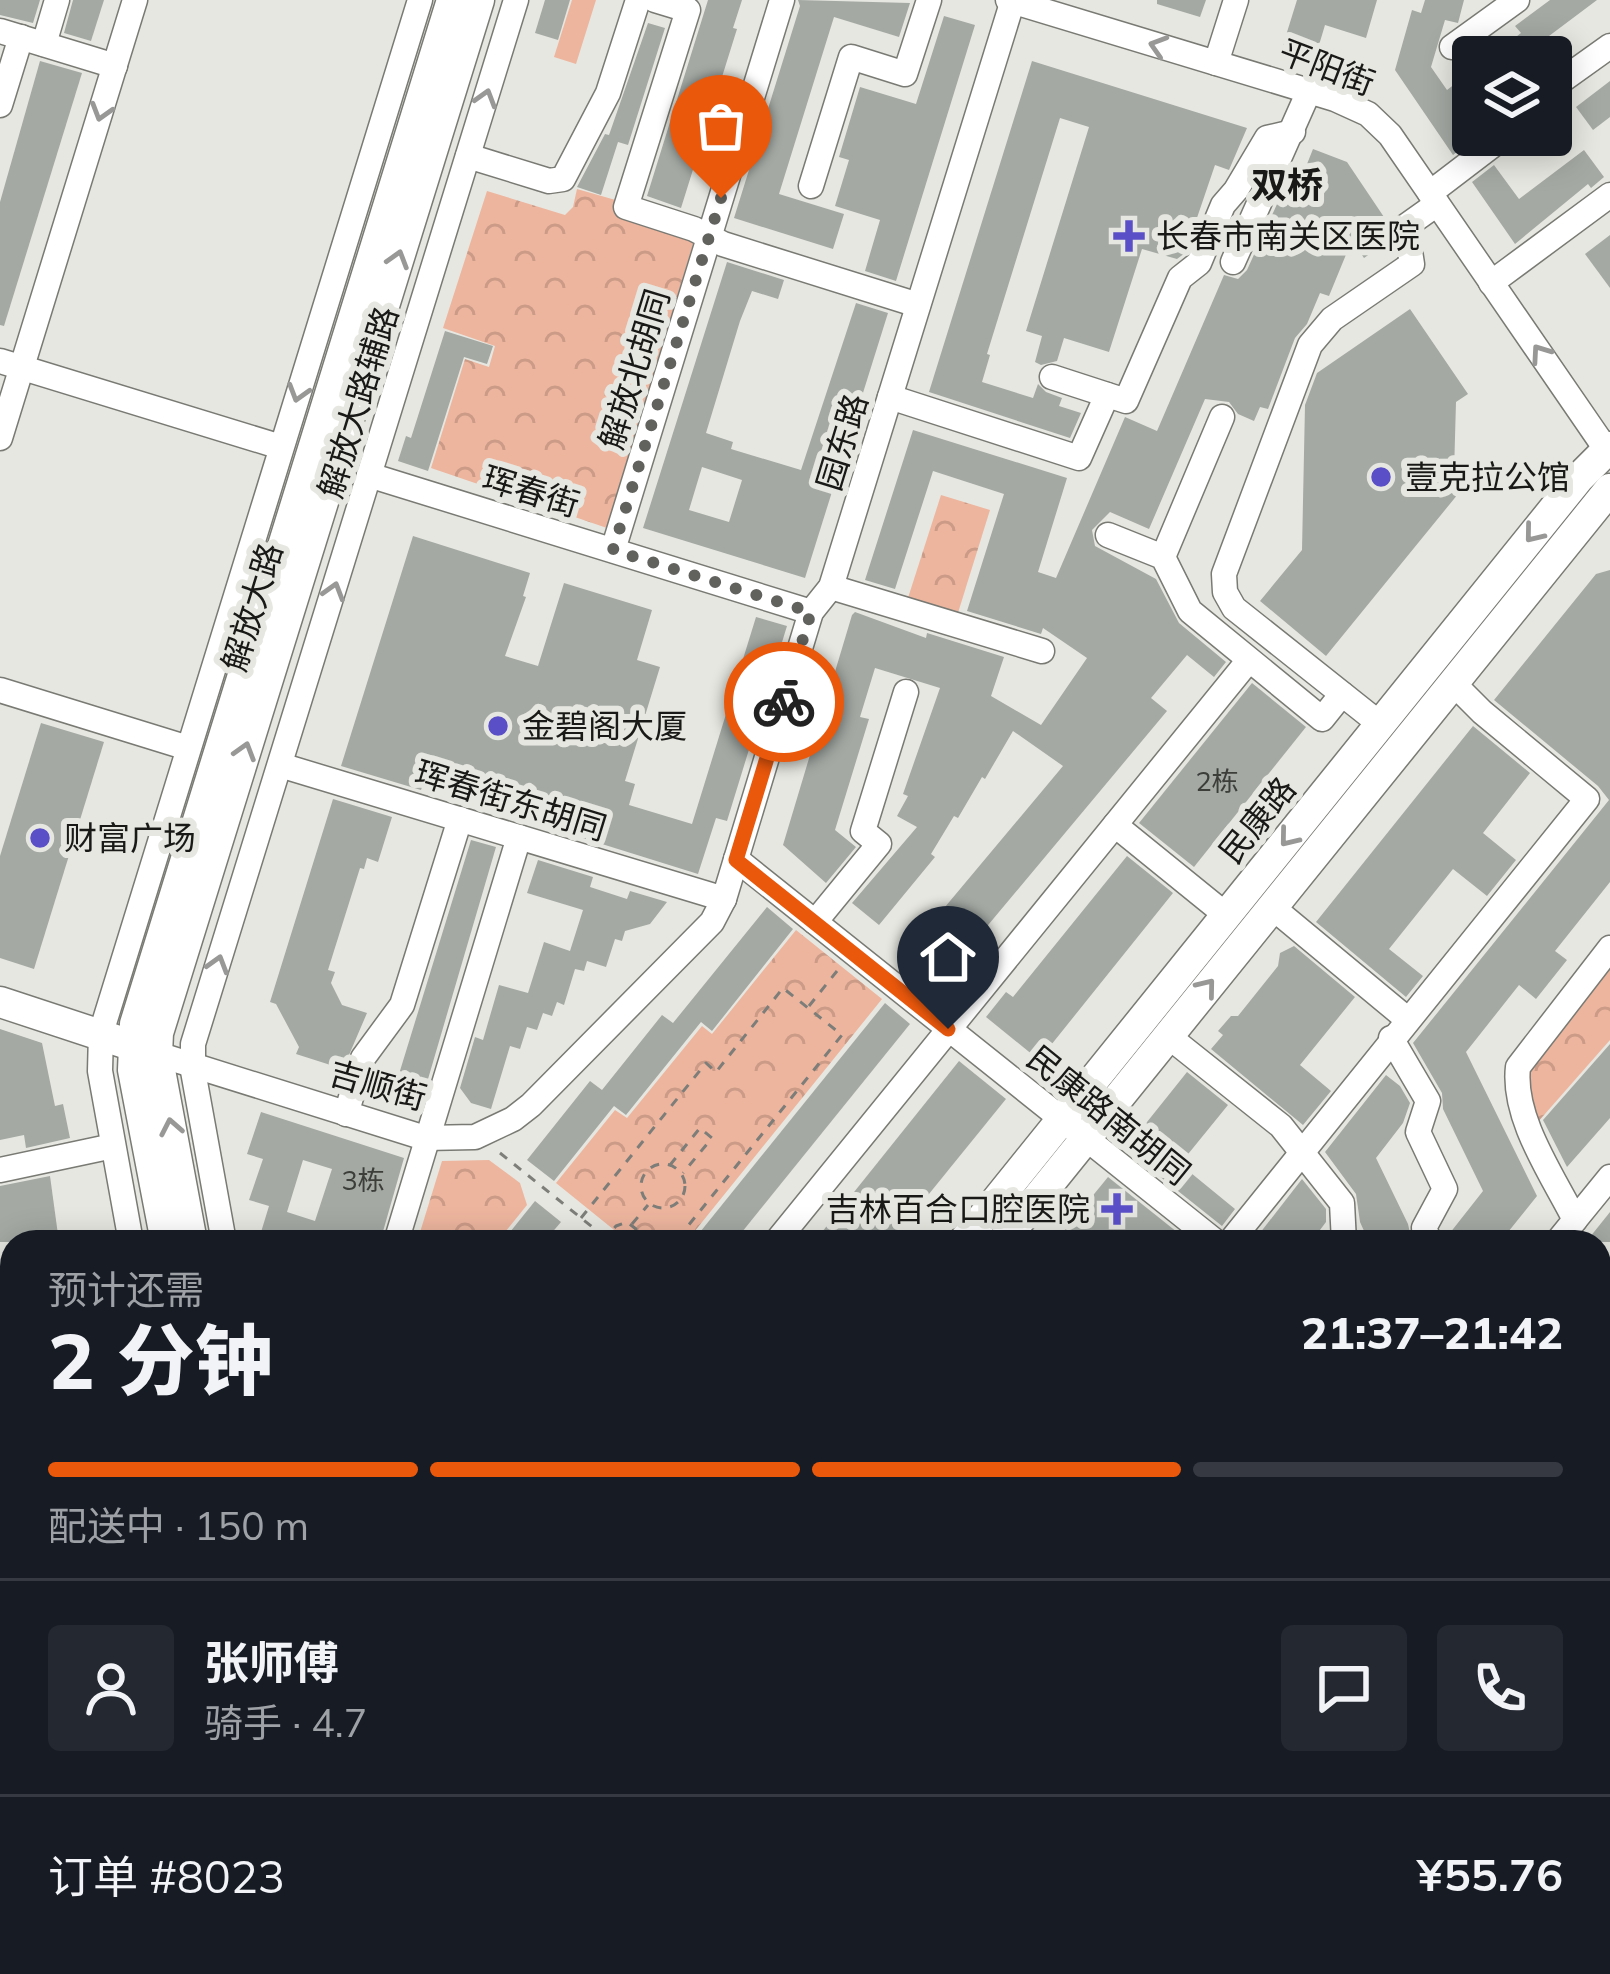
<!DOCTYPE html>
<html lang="zh">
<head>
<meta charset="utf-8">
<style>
	:root { --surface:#171b24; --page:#242831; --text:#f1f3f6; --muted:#9ea1a6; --line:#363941; --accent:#ea580c }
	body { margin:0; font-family:Mulish,"Noto Sans SC",sans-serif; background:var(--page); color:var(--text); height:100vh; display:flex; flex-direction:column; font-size:45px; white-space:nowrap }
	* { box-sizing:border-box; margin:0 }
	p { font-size:39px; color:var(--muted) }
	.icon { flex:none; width:66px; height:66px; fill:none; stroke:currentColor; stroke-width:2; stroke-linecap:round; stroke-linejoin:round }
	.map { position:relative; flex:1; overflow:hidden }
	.side { position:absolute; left:0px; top:1230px; width:1611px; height:744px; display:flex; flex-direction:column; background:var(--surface); border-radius:36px 36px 0 0; box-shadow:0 6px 30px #0003 }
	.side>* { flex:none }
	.tools { position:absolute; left:1452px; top:36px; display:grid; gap:24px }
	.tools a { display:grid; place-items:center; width:120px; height:120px; border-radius:12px; background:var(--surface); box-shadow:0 6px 30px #0003; font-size:60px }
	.pin { position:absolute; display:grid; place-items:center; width:102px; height:102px; color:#fff; margin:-123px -51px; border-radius:50% 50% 50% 0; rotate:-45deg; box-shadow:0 0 12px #0007 }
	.pin .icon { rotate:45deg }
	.courier { position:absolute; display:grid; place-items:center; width:120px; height:120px; margin:-60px; border:9px solid #ea580c; border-radius:50%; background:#fff; color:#222; box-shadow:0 3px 15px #0007 }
	.head em { font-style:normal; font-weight:800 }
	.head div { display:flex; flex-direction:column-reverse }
	.head { display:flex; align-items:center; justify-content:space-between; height:204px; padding:0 48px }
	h1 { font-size:78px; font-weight:800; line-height:90px }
	.bar { display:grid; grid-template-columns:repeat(4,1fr); gap:18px 12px; align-content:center; height:144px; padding:0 48px }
	.bar i { height:15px; border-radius:9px; background:var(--line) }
	.bar .active { background:var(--accent) }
	.bar p { grid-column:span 4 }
	.line { display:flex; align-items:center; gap:30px; padding:0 48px; border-top:3px solid var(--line) }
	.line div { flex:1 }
	.round { display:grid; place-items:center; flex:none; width:126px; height:126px; border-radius:12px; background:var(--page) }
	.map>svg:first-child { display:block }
	.green { fill:#edb59e }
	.forest { fill:url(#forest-crowns) }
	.building { fill:#a4a9a4; fill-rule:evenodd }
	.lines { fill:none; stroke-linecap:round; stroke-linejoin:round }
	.minor-casing { stroke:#7a7a74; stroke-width:27 }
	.major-casing { stroke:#7a7a74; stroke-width:33 }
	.path { stroke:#7d7d79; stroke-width:3; stroke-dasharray:9 9; stroke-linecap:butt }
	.minor { stroke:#fff; stroke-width:24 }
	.major { stroke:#fff; stroke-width:30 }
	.oneway { stroke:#989897 }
	.done { stroke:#61625e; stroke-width:12; stroke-dasharray:0 21.6 }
	.route { stroke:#ea580c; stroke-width:15 }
	.poi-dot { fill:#5b4fc8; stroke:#e7e7e1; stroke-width:4.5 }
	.labels { text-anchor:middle; stroke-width:12; stroke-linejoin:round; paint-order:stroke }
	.number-label { font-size:27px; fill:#3c3e3a }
	.street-label { font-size:33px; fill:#191a17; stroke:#e7e7e1 }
	.poi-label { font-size:33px; fill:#191a17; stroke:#e7e7e1; text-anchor:start }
	.neighbourhood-label { font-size:36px; font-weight:bold; fill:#191a17; stroke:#e7e7e1 }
</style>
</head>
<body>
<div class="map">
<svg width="1610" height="1974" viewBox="0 0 1610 1974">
	<defs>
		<pattern id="forest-crowns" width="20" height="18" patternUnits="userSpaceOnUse" patternTransform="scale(3)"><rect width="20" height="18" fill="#edb59e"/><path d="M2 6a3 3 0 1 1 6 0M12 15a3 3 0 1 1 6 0" fill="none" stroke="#cb9b87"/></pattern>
	</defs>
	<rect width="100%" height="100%" fill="#e7e7e1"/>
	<path class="green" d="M 572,0 L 596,0 L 576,64 L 554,57 Z"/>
	<g class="forest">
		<path d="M 577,189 L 619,201 L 691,237 L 693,244 L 607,528 L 431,468 L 465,359 L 489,367 L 495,346 L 443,328 L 487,191 L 565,215 L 573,207 Z"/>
		<path d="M 941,495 L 990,510 L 957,616 L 907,601 Z"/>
		<path d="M 796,930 L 882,999 L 686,1242 L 629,1242 L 556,1183 L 615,1110 L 627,1118 L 702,1026 L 712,1034 Z"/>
		<path d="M 1610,956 L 1610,1040 L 1537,1123 L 1520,1079 Z"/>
		<path d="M 489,1160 L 520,1183 L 527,1205 L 497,1242 L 417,1242 L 442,1161 Z"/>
		<path d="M 1610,1745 L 1610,1829 L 1599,1790 L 1599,1750 Z"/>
		<path d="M 1337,1962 L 1416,1962 L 1420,1974 L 1340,1974 Z"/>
	</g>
	<g class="building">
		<path d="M 0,0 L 40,0 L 33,23 L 0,15 Z"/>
		<path d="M 73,0 L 104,0 L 91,41 L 64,33 Z"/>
		<path d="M 545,0 L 570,0 L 558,40 L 535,33 Z"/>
		<path d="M 708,0 L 742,0 L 733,28 L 737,29 L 681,208 L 647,196 Z"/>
		<path d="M 798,0 L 910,3 L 899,37 L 834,17 L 779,194 L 844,214 L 833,249 L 734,218 L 800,6 Z"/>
		<path d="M 1157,0 L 1206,0 L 1200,17 L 1157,4 Z"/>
		<path d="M 1297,0 L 1377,0 L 1366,38 L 1325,25 L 1316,55 L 1283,45 Z"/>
		<path d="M 1425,0 L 1464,0 L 1458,23 L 1445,20 L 1431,67 L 1447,90 L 1473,70 L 1473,135 L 1479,135 L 1453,155 L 1395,70 L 1412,10 L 1421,13 Z"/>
		<path d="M 1550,0 L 1597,0 L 1521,57 L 1490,57 L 1521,33 L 1515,26 Z"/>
		<path d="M 944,16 L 975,25 L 896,281 L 865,271 L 880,220 L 835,206 L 849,160 L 839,157 L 860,87 L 916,104 Z"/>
		<path d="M 648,23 L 665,28 L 628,145 L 618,142 L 601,195 L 577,187 L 605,134 L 609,135 Z"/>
		<path d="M 40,61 L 82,73 L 4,326 L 0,325 L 0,202 Z"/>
		<path d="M 1032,61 L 1247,128 L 1229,170 L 1215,165 L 1185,253 L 1177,259 L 1142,249 L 1109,352 L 1064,338 L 1057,361 L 1041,365 L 1035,362 L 1042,336 L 1026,331 L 1089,127 L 1060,118 L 987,354 L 990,355 L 982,382 L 1033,398 L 1038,384 L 1046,392 L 1062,398 L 1059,406 L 1081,413 L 1070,438 L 929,392 Z"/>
		<path d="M 1610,81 L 1610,117 L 1593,130 L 1576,107 Z"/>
		<path d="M 1313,149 L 1347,162 L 1390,226 L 1391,239 L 1364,258 L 1352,240 L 1329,296 L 1320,293 L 1307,324 L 1295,338 L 1268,409 L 1260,407 L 1254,421 L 1238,414 L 1229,402 L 1205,399 L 1149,529 L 1110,512 L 1092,530 L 1095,546 L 1156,579 L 1179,623 L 1226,662 L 1214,677 L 1187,655 L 1151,698 L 1167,711 L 943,979 L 909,950 L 1063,766 L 1013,731 L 985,779 L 982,777 L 958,818 L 954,816 L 931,854 L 935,857 L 879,925 L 852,903 L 917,827 L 897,816 L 908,796 L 903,794 L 940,688 L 875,668 L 860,717 L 869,719 L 835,830 L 856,847 L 826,883 L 783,845 L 852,615 L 855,612 L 926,638 L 927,633 L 1004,657 L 991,696 L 1041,725 L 1087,658 L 1043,628 L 1041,634 L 967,611 L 1004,494 L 933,471 L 895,589 L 865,580 L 913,430 L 1067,478 L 1038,572 L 1056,578 L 1125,417 L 1157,431 L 1224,275 L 1238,279 L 1247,270 L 1288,180 L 1299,184 Z"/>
		<path d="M 1584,150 L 1604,177 L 1591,188 L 1588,184 L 1515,244 L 1472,182 L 1494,165 L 1519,199 Z"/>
		<path d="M 1610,235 L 1610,288 L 1585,254 Z"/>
		<path d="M 727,262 L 784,280 L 778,299 L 752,291 L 740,321 L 706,433 L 733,442 L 731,449 L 801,470 L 856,303 L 888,313 L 805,578 L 643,528 ZM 702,467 L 742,480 L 729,522 L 689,510 Z"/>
		<path d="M 1410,309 L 1468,394 L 1456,402 L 1454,473 L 1467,483 L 1326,656 L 1260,601 L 1302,550 L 1305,405 L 1317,373 Z"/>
		<path d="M 445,331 L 493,346 L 487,364 L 464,357 L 428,471 L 398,461 L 406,436 L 411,438 Z"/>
		<path d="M 413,536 L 530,573 L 523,596 L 526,597 L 505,656 L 538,666 L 564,583 L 652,610 L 637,660 L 660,667 L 625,781 L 635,784 L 629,805 L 692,824 L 756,617 L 787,626 L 727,821 L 716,818 L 698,874 L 541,825 L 545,812 L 426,775 L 421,790 L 341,766 Z"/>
		<path d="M 1610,570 L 1610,882 L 1555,951 L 1567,960 L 1536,999 L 1519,985 L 1466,1052 L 1537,1196 L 1500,1242 L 1446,1242 L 1446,1238 L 1483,1191 L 1443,1109 L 1442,1093 L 1413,1043 L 1609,800 L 1598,786 L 1494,700 L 1596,574 Z"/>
		<path d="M 1252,683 L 1306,727 L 1194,867 L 1139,823 Z"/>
		<path d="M 41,723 L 104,742 L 34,969 L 0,958 L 0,856 Z"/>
		<path d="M 1473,726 L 1530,773 L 1483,833 L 1516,860 L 1487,896 L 1453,869 L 1389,949 L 1423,976 L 1406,997 L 1316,922 Z"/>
		<path d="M 333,799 L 392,817 L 378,862 L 367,858 L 364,869 L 360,868 L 328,970 L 335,972 L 331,983 L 342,1005 L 367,1013 L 343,1069 L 296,1054 L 299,1047 L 276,1004 L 270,1002 Z"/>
		<path d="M 471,840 L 496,847 L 421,1103 L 371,1087 L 377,1067 L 399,1074 Z"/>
		<path d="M 1127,856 L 1173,893 L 1039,1060 L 986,1017 L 1006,992 L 1013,997 Z"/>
		<path d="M 538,860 L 593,877 L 590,887 L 627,899 L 630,891 L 667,902 L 650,924 L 625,931 L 622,941 L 615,939 L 606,967 L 587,961 L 584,971 L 575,969 L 564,1005 L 557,1002 L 552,1016 L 543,1013 L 537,1030 L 527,1027 L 520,1049 L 510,1046 L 491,1109 L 471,1103 L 460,1088 L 475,1037 L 483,1040 L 499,985 L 528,993 L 544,942 L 570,951 L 583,910 L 527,893 Z"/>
		<path d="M 767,907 L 793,929 L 712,1031 L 701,1022 L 626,1115 L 614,1106 L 554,1181 L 527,1160 L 590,1081 L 602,1090 L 662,1015 L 673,1023 Z"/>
		<path d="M 1294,946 L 1355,997 L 1300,1065 L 1331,1091 L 1303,1125 L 1211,1049 L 1223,1035 L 1218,1031 L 1231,1016 L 1238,1016 L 1278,966 L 1280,953 Z"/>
		<path d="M 885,1003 L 910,1024 L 734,1242 L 692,1242 Z"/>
		<path d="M 0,1029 L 42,1043 L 55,1106 L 63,1104 L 70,1138 L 26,1148 L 24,1135 L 0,1140 Z"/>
		<path d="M 1610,1044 L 1610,1118 L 1567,1167 L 1543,1120 Z"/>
		<path d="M 959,1061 L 1006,1099 L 890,1242 L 814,1242 Z"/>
		<path d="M 1187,1072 L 1228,1105 L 1180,1164 L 1235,1209 L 1222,1226 L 1129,1152 L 1139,1140 L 1135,1137 Z"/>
		<path d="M 1386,1075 L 1400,1086 L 1410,1103 L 1403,1123 L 1376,1158 L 1408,1224 L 1412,1242 L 1369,1242 L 1360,1222 L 1356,1194 L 1325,1152 Z"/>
		<path d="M 261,1112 L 404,1158 L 380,1242 L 258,1242 L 269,1206 L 249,1200 L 263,1159 L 247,1154 ZM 303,1160 L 332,1169 L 315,1221 L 287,1212 Z"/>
		<path d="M 50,1176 L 59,1242 L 0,1242 L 0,1186 Z"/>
		<path d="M 1108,1177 L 1182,1236 L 1178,1242 L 1055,1242 Z"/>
		<path d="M 1302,1179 L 1326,1209 L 1326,1222 L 1311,1242 L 1253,1242 Z"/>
		<path d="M 535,1201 L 561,1222 L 544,1242 L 502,1242 Z"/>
		<path d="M 1610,1212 L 1610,1242 L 1586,1242 Z"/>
	</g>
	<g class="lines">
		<defs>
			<g id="minor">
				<path d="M 655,0 L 688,10 L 626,207 L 694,229 L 723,244 L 918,305"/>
				<path d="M 1008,0 L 1335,99 L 1368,114 L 1390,135 L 1610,455"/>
				<path d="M 0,31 L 115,66"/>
				<path d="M 44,44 L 57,0"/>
				<path d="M 1452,47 L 1517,0"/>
				<path d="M 1216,63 L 1236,0"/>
				<path d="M 1551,94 L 1561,81 L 1610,46"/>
				<path d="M 0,105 L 21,37"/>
				<path d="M 468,156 L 549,181 L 563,179 L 608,93 L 638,0"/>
				<path d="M 811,186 L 851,57 L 905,74 L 929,0"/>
				<path d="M 1430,193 L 1506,135"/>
				<path d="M 1233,262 L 1309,91"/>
				<path d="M 1491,283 L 1610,195"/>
				<path d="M 0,361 L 281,447"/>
				<path d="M 1052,377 L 1126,401 L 1180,278 L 1199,263 L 1223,205 L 1236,190 L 1267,138 L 1293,132"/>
				<path d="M 890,397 L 1079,458 L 1107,395"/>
				<path d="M 0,438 L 135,0"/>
				<path d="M 369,475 L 811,612"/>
				<path d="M 1108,535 L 1163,557 L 1190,611 L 1322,719 L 1342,694"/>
				<path d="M 613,550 L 782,0"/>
				<path d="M 1163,557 L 1222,417"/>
				<path d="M 831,587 L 1042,651"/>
				<path d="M 0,690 L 188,748"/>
				<path d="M 1380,724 L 1234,608 L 1225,592 L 1224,574 L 1310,345 L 1332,319 L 1412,264 L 1406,226 L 1437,204"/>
				<path d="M 280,765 L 724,899"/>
				<path d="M 1115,825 L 1226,915"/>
				<path d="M 736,859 L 1216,1242"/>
				<path d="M 1272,907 L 1407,1019"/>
				<path d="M 815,922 L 879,844 L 863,831 L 906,692"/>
				<path d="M 1168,1036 L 1281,1126 L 1342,1203 L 1344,1242"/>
				<path d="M 1391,1038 L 1428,1101 L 1418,1132 L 1445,1189 L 1424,1228 L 1430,1242"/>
				<path d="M 157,1054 L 425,1138 L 475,1137 L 513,1119 L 531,1105 L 712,922 L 724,899 L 811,612 L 831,587 L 1013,0"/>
				<path d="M 346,1114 L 363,1058 L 402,1005 L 460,819"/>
				<path d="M 0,1170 L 113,1146"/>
				<path d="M 1575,1220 C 1553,1176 1512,1118 1518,1067 L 1610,948"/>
				<path d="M 131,1242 L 100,1071 L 101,1033 L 420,0"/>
				<path d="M 224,1242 L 193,1071 L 193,1044 L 516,0"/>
				<path d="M 396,1242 L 519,837"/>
				<path d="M 776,1242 L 1249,660"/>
				<path d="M 1230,1242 L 1587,799 L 1482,712 L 1453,683"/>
				<path d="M 1557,1242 L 1610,1177"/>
				<path d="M 1599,1314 L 1610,1320"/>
				<path d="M 0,1508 L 12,1505"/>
				<path d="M 1599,1561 L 1610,1558"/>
				<path d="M 1599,1675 L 1610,1671"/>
				<path d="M 0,1688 L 12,1686"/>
				<path d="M 0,1877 L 12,1875"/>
				<path d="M 1599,1954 L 1610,1951"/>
				<path d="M 729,1962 L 736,1974"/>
				<path d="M 1158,1962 L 1161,1974"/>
				<path d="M 562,1974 L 569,1962"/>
				<path d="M 591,1974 L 599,1962"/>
				<path d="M 981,1974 L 1006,1962"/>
				<path d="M 1532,1974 L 1572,1962"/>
			</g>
			<g id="major">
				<path d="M 0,1002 L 146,1050"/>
				<path d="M 166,1242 L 133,1070 L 135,1024 L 452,0"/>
				<path d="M 192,1242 L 157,1054 L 158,1033 L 479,0"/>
				<path d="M 963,1242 L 1578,479 L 1610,447"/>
				<path d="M 1002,1242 L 1610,489"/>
				<path d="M 299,1962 L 301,1974"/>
				<path d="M 330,1962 L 333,1974"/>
				<path d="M 368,1974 L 382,1962"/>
				<path d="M 412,1974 L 422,1962"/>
			</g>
		</defs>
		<use href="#minor" class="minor-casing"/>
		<use href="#major" class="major-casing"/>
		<g class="path">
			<path d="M 809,1006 L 837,971"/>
			<path d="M 500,1153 L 611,1242"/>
			<circle cx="663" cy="1186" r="22"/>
			<path d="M 670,1165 L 700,1128 L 712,1138 L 683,1173"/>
			<path d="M 581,1218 L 706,1063 L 716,1072 L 783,988 L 842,1035 L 675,1242"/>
			<path d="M 632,1224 L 648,1205"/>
			<path d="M 603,1242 L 616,1226 L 627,1222 L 636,1229 L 633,1242"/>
		</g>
		<use href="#minor" class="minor"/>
		<use href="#major" class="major"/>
	</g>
	<defs><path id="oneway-chevron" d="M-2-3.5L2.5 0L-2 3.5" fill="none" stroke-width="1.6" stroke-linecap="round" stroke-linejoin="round" transform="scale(3)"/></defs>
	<g class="oneway">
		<use href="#oneway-chevron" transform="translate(1158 46) rotate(-163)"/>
		<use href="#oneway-chevron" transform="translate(486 98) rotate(-73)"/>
		<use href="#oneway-chevron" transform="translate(101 112) rotate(107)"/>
		<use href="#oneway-chevron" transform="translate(398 259) rotate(-73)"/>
		<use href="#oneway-chevron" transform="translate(1540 353) rotate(-125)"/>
		<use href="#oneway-chevron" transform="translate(298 393) rotate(107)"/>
		<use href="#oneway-chevron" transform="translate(1533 534) rotate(129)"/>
		<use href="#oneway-chevron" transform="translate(334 591) rotate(-73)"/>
		<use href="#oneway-chevron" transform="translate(245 751) rotate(-73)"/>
		<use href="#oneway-chevron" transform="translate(1288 838) rotate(129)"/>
		<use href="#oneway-chevron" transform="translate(218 964) rotate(-73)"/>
		<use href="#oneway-chevron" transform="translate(1207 987) rotate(-51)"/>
		<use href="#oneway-chevron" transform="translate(171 1127) rotate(-101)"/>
	</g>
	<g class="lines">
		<path class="done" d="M 721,198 L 613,550 L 811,612 L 784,702"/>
		<path class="route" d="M 784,702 L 736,860 L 948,1029"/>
	</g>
	<g class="poi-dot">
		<path d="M1123 218h12v12h12v12h-12v12h-12v-12h-12v-12h12z"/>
		<circle cx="1381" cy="477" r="12"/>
		<circle cx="498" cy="726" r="12"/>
		<circle cx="40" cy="838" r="12"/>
		<path d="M1111 1191h12v12h12v12h-12v12h-12v-12h-12v-12h12z"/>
	</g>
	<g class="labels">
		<g class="number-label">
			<text x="1217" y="791">2栋</text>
			<text x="363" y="1190">3栋</text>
		</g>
		<g class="street-label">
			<text transform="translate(1327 67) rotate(21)" y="12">平阳街</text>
			<text transform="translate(634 369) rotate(-73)" y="12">解放北胡同</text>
			<text transform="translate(358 402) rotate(-73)" y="12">解放大路辅路</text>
			<text transform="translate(842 442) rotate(-73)" y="12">园东路</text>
			<text transform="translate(531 491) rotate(17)" y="12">珲春街</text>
			<text transform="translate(252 607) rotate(-73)" y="12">解放大路</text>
			<text transform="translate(511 800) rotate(17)" y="12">珲春街东胡同</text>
			<text transform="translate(1257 820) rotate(-51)" y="12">民康路</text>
			<text transform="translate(378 1085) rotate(16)" y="12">吉顺街</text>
			<text transform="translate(1109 1115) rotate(39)" y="12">民康路南胡同</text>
		</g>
		<g class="poi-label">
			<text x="1156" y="248">长春市南关区医院</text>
			<text x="1405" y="489">壹克拉公馆</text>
			<text x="522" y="738">金碧阁大厦</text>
			<text x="64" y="850">财富广场</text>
			<text x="1090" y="1221" text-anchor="end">吉林百合口腔医院</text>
		</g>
		<g class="neighbourhood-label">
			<text x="1287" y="198">双桥</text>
		</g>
	</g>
</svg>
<div class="tools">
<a><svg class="icon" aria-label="layers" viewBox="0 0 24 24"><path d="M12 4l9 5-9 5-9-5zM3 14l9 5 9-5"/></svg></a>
</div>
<div class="pin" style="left:721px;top:198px;background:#ea580c"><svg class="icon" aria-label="bag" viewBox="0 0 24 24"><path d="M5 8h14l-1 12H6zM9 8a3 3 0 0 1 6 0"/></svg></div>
<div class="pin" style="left:948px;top:1029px;background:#1f2937"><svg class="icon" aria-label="home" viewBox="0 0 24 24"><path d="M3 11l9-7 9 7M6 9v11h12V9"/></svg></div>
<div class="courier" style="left:784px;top:702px"><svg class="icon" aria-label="bike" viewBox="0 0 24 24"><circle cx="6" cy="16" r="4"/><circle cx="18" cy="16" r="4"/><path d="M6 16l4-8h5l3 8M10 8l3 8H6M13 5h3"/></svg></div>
<section class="side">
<div class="head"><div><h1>2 分钟</h1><p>预计还需</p></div><em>21:37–21:42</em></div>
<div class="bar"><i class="active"></i><i class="active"></i><i class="active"></i><i></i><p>配送中 · 150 m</p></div>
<div class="line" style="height:216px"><a class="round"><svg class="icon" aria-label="person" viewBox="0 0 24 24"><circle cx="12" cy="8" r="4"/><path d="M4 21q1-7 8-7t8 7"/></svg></a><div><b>张师傅</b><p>骑手 · 4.7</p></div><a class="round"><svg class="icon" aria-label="chat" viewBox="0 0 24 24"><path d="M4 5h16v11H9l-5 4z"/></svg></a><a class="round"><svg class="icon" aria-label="phone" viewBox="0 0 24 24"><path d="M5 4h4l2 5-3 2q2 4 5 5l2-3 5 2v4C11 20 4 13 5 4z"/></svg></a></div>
<div class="line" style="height:156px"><div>订单 #8023</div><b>¥55.76</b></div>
</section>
</div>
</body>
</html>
